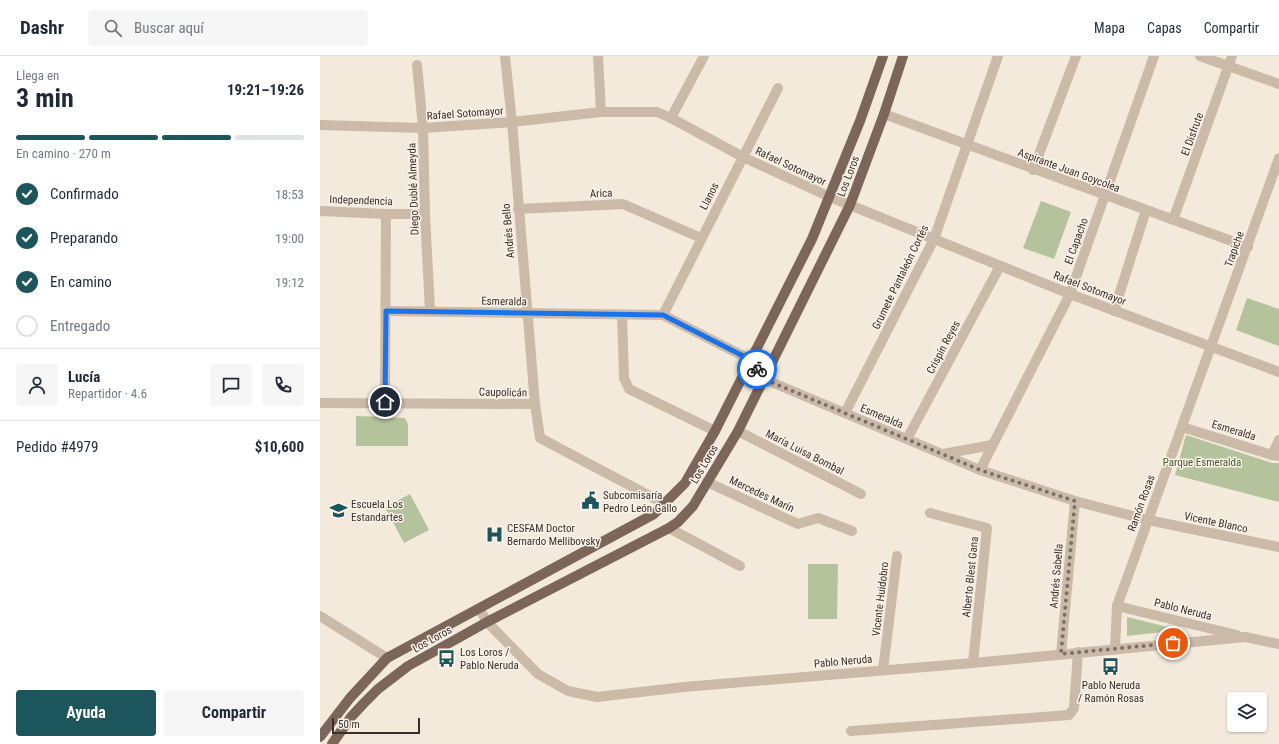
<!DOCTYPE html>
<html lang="es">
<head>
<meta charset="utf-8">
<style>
	:root { --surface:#fff; --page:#f6f6f7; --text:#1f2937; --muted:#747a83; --line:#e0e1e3; --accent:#1c555c }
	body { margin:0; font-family:"Roboto Condensed",sans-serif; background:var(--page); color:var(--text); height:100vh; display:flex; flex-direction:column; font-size:15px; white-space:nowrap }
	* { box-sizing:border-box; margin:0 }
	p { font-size:13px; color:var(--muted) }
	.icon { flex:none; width:22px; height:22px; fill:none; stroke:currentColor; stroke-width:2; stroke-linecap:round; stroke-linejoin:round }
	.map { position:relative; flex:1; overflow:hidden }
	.side { display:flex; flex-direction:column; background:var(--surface); width:320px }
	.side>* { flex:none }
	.fabs { position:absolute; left:907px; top:636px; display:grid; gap:8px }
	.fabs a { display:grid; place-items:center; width:40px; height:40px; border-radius:4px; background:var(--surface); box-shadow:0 1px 3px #0004; font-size:20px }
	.scale { position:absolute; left:12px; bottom:10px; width:88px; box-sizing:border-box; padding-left:4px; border:2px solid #392e28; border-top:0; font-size:11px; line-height:14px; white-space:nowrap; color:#392e28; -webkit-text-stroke:3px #fbf3e9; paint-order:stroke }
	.pin { position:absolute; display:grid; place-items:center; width:34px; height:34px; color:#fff; margin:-17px; border:2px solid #fff; border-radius:50%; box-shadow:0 1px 4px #0007 }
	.courier { position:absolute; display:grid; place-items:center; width:40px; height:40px; margin:-20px; border:3px solid #1a73e8; border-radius:50%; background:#fff; color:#222; box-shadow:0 1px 5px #0007 }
	.head em { font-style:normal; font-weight:700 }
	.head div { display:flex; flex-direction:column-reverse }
	.head { display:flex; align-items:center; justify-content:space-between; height:68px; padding:0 16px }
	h1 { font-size:26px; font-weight:700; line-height:30px }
	.bar { display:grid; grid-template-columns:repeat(4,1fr); gap:6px 4px; align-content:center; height:48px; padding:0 16px }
	.bar i { height:5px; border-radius:3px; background:var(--line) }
	.bar .selected { background:var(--accent) }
	.bar p { grid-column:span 4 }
	.line { display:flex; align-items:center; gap:10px; padding:0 16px; border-top:1px solid var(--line) }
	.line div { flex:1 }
	.round { display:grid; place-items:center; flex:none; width:42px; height:42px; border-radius:4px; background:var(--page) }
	ol { padding:0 16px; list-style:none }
	li { display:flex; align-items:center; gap:12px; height:44px }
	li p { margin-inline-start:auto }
	li .icon { padding:4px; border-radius:50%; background:var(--accent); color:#fff; stroke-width:4 }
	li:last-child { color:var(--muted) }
	li i { width:22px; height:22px; border:2px solid var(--line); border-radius:50% }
	.button { display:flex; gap:8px; margin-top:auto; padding:8px 16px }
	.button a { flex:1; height:46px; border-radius:4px; background:var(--accent); color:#fff; font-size:16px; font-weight:700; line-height:46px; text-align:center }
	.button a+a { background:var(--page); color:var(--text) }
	header { display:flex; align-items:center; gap:24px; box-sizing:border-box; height:56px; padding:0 20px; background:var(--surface); border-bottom:1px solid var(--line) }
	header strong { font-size:19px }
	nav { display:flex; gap:22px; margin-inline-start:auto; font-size:14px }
	.search { width:280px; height:36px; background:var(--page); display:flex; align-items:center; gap:10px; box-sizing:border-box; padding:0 14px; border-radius:4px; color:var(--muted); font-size:15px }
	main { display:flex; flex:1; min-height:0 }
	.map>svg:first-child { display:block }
	.green { fill:#b4c39b }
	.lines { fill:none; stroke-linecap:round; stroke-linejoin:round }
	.minor { stroke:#ccbaa8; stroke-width:10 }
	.major { stroke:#7b6659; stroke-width:10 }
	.done { stroke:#7a7067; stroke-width:4; stroke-dasharray:0 7.2 }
	.route { stroke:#1a73e8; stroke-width:5 }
	.labels { text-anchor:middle; stroke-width:3; stroke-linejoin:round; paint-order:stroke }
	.street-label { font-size:11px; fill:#392e28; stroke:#fbf3e9 }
	.park-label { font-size:11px; fill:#45582b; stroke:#fbf3e9 }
	.poi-label { font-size:11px; fill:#392e28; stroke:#fbf3e9; text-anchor:start }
</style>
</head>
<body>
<header>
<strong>Dashr</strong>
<div class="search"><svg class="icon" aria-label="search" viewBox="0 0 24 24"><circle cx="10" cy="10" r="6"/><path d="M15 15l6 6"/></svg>Buscar aquí</div>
<nav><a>Mapa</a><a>Capas</a><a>Compartir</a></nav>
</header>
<main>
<section class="side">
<div class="head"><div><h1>3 min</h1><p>Llega en</p></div><em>19:21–19:26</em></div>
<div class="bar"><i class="selected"></i><i class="selected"></i><i class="selected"></i><i></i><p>En camino · 270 m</p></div>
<ol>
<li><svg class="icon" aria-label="check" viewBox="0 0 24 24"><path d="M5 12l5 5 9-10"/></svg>Confirmado<p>18:53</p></li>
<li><svg class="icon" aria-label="check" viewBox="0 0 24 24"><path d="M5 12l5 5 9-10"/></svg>Preparando<p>19:00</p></li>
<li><svg class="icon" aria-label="check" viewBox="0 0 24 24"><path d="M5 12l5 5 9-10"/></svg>En camino<p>19:12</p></li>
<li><i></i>Entregado</li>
</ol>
<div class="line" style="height:72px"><a class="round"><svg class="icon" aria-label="person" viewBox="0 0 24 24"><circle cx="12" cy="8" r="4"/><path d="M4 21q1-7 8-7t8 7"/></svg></a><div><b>Lucía</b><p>Repartidor · 4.6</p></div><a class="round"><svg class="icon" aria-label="chat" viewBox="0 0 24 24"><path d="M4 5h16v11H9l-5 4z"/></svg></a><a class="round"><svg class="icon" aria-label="phone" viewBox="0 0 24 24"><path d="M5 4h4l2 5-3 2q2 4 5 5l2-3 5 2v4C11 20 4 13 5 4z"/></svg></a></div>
<div class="line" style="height:52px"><div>Pedido #4979</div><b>$10,600</b></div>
<div class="button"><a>Ayuda</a><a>Compartir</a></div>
</section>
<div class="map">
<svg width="959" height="688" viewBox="0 0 959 688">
	<rect width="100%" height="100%" fill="#f3eadc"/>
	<g class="green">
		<path d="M 721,145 L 751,156 L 734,203 L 703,192 Z"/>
		<path d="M 927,242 L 959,253 L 959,290 L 916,274 Z"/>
		<path d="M 36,360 L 85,362 L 88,368 L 88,390 L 36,390 Z"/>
		<path d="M 866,379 L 952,407 L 959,407 L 959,446 L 855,419 Z"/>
		<path d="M 90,438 L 109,474 L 84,487 L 65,451 Z"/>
		<path d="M 488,508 L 518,508 L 517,563 L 488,563 Z"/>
		<path d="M 807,561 L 860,574 L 807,580 Z"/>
	</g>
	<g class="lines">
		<g class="minor">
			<path d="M 185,0 L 192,66 L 215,348"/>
			<path d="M 278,0 L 281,56"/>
			<path d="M 880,0 L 959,28"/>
			<path d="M 97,9 L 103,72 L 105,158 L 110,255"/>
			<path d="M 564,58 L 928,191"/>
			<path d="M 351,62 L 384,0"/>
			<path d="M 0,69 L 103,72 L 192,66 L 281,56 L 337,56 L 351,62 L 423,101 L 510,141 L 750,238 L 959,316"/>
			<path d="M 713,114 L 756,0"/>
			<path d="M 198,153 L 303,148 L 381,182"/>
			<path d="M 0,155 L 66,158 L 105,158"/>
			<path d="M 853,164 L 912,0"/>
			<path d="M 66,255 L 343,259 L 431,304 L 444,323 L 660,414 L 755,445 L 828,464 L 959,491"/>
			<path d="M 794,255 L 826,154"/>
			<path d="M 302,259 L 304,322 L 309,333 L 395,375"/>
			<path d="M 343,259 L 458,32"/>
			<path d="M 65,346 L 66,158"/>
			<path d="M 0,347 L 215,348 L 220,382 L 345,448"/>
			<path d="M 525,357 L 614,183 L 678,0"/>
			<path d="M 862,371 L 952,399 L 959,400"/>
			<path d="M 418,375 L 541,438"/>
			<path d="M 587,383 L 680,210"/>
			<path d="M 623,398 L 672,389"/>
			<path d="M 952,399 L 959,384"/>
			<path d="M 660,414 L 750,238 L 834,0"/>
			<path d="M 387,426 L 478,468 L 498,462 L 532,475"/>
			<path d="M 610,457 L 667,472 L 653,607"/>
			<path d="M 349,472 L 420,510"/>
			<path d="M 797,550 L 917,579"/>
			<path d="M 159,552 L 167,566 L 218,618 L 248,635 L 277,641 L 364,631 L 653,607 L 925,581 L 959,588"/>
			<path d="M 0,560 L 67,602"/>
			<path d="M 795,592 L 797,550 L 959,102"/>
			<path d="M 741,598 L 755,445"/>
			<path d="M 563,614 L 577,500"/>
			<path d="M 531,675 L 749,659 L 754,652 L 758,596"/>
		</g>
		<g class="major">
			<path d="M 0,681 L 30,642 L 67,602 L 334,458 L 365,427 L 395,375 L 492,183 L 540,65 L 563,0"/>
			<path d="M 12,688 L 31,661 L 44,647 L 58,633 L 88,610 L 167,566 L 349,472 L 358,466 L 373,450 L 418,375 L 530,149 L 564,58 L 583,0"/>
		</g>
	</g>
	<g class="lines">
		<path class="done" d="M 437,313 L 444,323 L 660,414 L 755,445 L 741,598 L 853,587"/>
		<path class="route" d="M 65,346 L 66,255 L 343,259 L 431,304 L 437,313"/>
	</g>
	<defs>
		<symbol id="civic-bare" viewBox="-9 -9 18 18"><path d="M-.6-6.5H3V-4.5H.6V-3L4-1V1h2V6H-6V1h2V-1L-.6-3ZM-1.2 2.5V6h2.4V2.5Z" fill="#1c555c" stroke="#fbf3e9" stroke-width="2.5" paint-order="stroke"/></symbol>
		<symbol id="school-bare" viewBox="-9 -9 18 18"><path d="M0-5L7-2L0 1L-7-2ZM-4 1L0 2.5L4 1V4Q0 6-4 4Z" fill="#1c555c" stroke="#fbf3e9" stroke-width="2.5" paint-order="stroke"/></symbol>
		<symbol id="hospital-bare" viewBox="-9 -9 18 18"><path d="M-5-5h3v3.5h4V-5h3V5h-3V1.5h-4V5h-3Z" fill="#1c555c" stroke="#fbf3e9" stroke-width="2.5" paint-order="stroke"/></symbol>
		<symbol id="bus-bare" viewBox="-9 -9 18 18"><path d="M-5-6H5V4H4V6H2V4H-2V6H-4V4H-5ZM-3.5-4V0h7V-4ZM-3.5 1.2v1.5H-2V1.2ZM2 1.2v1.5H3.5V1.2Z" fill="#1c555c" stroke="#fbf3e9" stroke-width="2.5" paint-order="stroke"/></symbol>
	</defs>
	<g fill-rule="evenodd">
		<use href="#civic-bare" x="258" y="432" width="25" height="25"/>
		<use href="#school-bare" x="6" y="442" width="25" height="25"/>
		<use href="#hospital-bare" x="162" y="466" width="25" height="25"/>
		<use href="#bus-bare" x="114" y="590" width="25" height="25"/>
		<use href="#bus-bare" x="778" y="598" width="25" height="25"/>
	</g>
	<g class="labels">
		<g class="street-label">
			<text transform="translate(145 57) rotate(-4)" y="4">Rafael Sotomayor</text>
			<text transform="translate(872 78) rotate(-70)" y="4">El Disfrute</text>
			<text transform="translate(471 110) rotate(25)" y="4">Rafael Sotomayor</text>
			<text transform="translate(749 114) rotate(20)" y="4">Aspirante Juan Goycolea</text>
			<text transform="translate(528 120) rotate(-69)" y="4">Los Loros</text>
			<text transform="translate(93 133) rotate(-92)" y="4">Diego Dublé Almeyda</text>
			<text transform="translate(281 137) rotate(-3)" y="4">Arica</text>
			<text transform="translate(389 140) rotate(-63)" y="4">Llanos</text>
			<text transform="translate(41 144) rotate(2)" y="4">Independencia</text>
			<text transform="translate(188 175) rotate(-95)" y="4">Andrés Bello</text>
			<text transform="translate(756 185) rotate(-70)" y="4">El Capacho</text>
			<text transform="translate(914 193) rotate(-70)" y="4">Trapiche</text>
			<text transform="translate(580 221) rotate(-64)" y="4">Grumete Pantaleón Cortés</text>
			<text transform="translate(770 232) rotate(21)" y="4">Rafael Sotomayor</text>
			<text transform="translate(184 245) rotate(1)" y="4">Esmeralda</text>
			<text transform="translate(623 291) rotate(-62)" y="4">Crispín Reyes</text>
			<text transform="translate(183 336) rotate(1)" y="4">Caupolicán</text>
			<text transform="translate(562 360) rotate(23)" y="4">Esmeralda</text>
			<text transform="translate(914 374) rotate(17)" y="4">Esmeralda</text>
			<text transform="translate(485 396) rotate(27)" y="4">María Luisa Bombal</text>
			<text transform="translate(384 408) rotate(-59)" y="4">Los Loros</text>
			<text transform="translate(442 438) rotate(25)" y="4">Mercedes Marín</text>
			<text transform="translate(821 447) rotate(-70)" y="4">Ramón Rosas</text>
			<text transform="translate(896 466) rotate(12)" y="4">Vicente Blanco</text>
			<text transform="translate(736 520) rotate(-85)" y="4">Andrés Sabella</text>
			<text transform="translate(650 521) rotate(-84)" y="4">Alberto Blest Gana</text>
			<text transform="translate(560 543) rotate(-83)" y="4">Vicente Huidobro</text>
			<text transform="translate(863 553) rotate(14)" y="4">Pablo Neruda</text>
			<text transform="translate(112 583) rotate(-29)" y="4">Los Loros</text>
			<text transform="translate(523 605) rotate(-5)" y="4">Pablo Neruda</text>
		</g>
		<g class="park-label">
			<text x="882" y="410">Parque Esmeralda</text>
		</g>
		<g class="poi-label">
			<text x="283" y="443">Subcomisaría<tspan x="283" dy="13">Pedro León Gallo</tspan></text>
			<text x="31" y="452">Escuela Los<tspan x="31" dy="13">Estandartes</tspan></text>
			<text x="187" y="476">CESFAM Doctor<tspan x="187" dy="13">Bernardo Mellibovsky</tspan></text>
			<text x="140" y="600">Los Loros /<tspan x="140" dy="13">Pablo Neruda</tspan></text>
			<text x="791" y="633" text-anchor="middle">Pablo Neruda<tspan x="791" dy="13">/ Ramón Rosas</tspan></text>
		</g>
	</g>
</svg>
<div class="fabs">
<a><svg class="icon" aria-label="layers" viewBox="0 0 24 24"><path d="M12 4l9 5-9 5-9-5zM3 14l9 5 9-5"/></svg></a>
</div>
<div class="scale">50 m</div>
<div class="pin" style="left:853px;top:587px;background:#ea580c"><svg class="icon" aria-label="bag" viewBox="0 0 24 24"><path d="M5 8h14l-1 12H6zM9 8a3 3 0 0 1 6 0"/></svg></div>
<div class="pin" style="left:65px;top:346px;background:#1f2937"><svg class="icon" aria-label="home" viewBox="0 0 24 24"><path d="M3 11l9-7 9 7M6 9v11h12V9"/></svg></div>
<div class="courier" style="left:437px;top:313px"><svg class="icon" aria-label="bike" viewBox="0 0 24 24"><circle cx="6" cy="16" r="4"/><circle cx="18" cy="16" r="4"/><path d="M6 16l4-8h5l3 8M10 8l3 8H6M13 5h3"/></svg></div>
</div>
</main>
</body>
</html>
